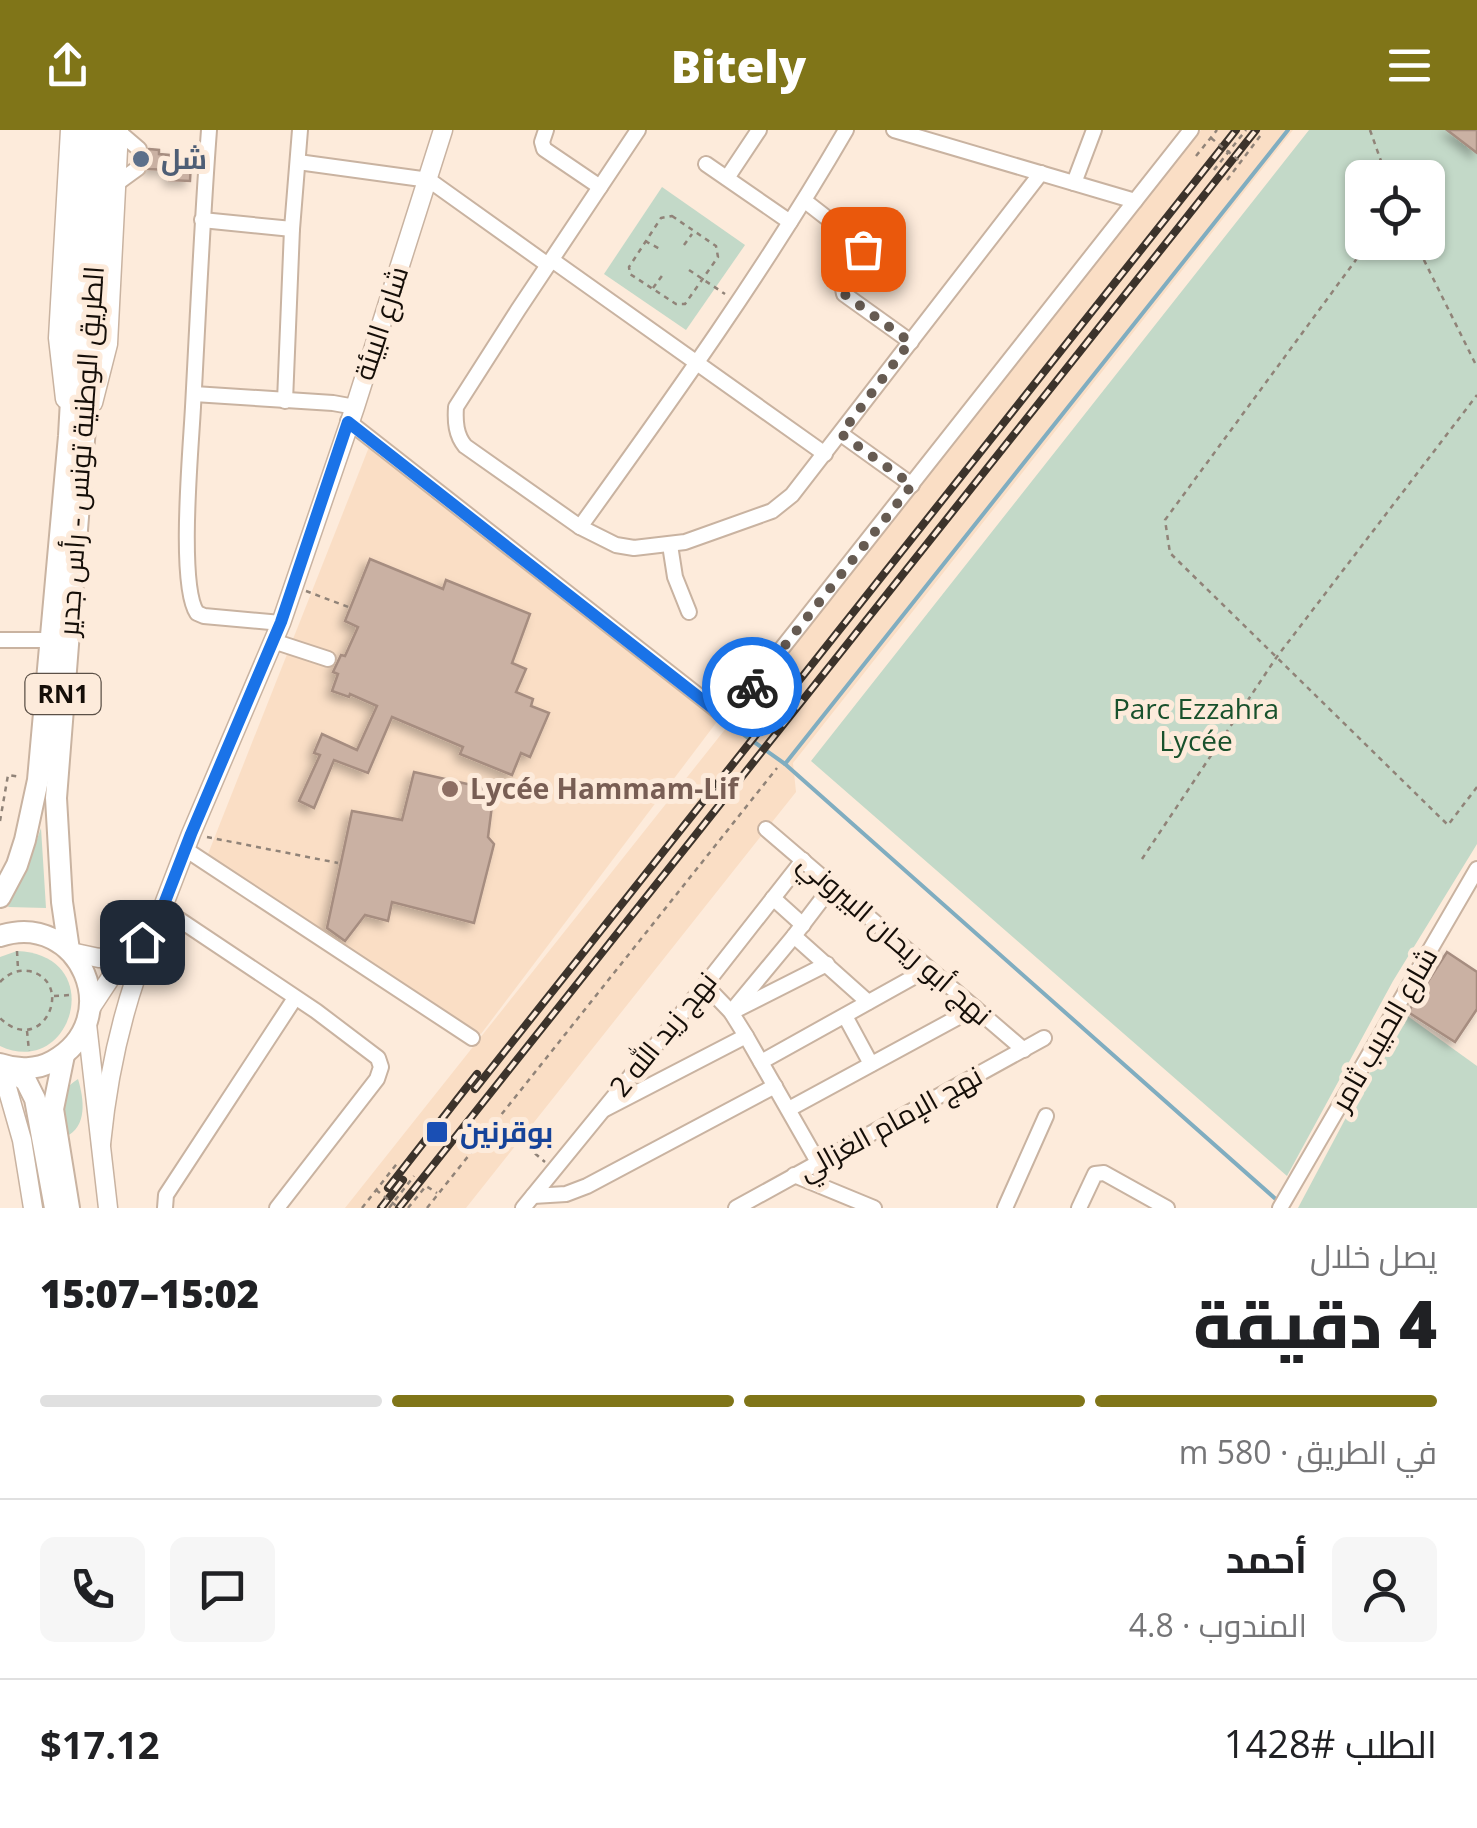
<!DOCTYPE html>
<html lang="ar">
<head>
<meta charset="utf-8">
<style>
	:root { --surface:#fff; --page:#f6f6f6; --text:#202124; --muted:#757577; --line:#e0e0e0; --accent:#807518 }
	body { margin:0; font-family:"Open Sans",Cairo,sans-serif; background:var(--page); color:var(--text); direction:rtl; height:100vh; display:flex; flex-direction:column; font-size:38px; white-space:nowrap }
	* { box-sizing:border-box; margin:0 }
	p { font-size:32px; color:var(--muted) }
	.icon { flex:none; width:55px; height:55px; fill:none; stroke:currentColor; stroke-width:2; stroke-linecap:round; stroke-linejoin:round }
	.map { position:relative; height:1078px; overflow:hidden; direction:ltr }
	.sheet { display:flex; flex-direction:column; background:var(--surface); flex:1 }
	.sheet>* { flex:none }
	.tools { position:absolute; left:1345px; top:30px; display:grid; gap:20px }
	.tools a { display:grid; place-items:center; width:100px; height:100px; border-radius:15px; background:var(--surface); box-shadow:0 2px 8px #0004; font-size:50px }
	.pin { position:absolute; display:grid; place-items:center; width:85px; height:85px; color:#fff; margin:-42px; border-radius:20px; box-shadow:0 5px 15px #0006 }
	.courier { position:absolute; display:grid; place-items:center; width:100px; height:100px; margin:-50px; border:8px solid #1a73e8; border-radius:50%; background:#fff; color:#222; box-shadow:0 2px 12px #0007 }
	.headline em { font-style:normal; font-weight:800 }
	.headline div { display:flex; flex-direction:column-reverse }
	.headline { display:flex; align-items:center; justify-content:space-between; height:170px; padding:0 40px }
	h1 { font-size:65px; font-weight:800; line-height:75px }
	.bar { display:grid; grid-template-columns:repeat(4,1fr); gap:15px 10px; align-content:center; height:120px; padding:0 40px }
	.bar i { height:12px; border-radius:8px; background:var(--line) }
	.bar .selected { background:var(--accent) }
	.bar p { grid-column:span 4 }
	.line { display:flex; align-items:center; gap:25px; padding:0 40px; border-top:2px solid var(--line) }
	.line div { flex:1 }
	.round { display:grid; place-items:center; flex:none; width:105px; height:105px; border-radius:15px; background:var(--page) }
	header { display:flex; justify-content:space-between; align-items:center; height:130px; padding:0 40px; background:var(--accent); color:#fff; font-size:45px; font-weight:800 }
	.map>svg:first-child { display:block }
	.built { fill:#fadec5 }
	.green { fill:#c3d9c8; fill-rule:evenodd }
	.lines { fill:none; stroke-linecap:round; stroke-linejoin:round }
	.stream { stroke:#80adc0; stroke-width:4 }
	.building { fill:#cab1a3; stroke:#a68d80; stroke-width:2.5; filter:url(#shadow) }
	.minor-casing { stroke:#c9b3a1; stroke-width:18 }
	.major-casing { stroke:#c9b3a1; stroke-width:21 }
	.highway-casing { stroke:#c9b3a1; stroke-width:24 }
	.path { stroke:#908378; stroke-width:2.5; stroke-dasharray:5 5; stroke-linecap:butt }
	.minor { stroke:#fff; stroke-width:14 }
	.major { stroke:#fff; stroke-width:18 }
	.highway { stroke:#fff; stroke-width:20 }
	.rail-casing { stroke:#3c332b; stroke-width:8 }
	.rail { stroke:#fdebdb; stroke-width:4; stroke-dasharray:11; stroke-linecap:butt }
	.path-bridge { stroke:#908378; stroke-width:2.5; stroke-dasharray:5 5; stroke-linecap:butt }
	.done { stroke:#665b52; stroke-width:10; stroke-dasharray:0 18 }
	.route { stroke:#1a73e8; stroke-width:12 }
	.service-dot { fill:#5c6f8a; stroke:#fdebdb; stroke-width:4 }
	.education-dot { fill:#8d6e63; stroke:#fdebdb; stroke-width:4 }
	.transit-dot { fill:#1a4fb4; stroke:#fdebdb; stroke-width:4 }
	.labels { text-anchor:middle; stroke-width:10; stroke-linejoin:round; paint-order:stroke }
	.shield { fill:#fdebdb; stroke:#5b5047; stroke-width:2.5 }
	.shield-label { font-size:25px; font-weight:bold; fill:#150e08 }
	.service-label { font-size:28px; font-weight:bold; fill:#4e5e75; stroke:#fdebdb; text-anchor:start }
	.street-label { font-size:28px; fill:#150e08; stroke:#fdebdb }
	.park-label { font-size:28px; fill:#18512c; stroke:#fdebdb }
	.education-label { font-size:28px; font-weight:bold; fill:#785e54; stroke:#fdebdb; text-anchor:start }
	.transit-label { font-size:28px; font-weight:bold; fill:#164399; stroke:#fdebdb; text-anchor:start }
</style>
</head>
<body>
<header><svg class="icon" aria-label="menu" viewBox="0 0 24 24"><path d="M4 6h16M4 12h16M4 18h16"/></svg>Bitely<svg class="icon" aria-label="share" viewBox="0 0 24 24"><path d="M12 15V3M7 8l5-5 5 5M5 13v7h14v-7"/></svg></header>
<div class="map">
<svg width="1477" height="1078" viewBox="0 0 1477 1078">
	<defs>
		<filter id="shadow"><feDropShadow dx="-5" dy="5" stdDeviation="5" flood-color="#0004"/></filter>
	</defs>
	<rect width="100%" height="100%" fill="#fdebdb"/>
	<g class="built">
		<path d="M 1201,0 L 1293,0 L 793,633 L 796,662 L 466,1078 L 345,1078 Z"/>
		<path d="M 369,317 L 719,589 L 481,904 L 206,729 Z"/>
	</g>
	<g class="green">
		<path d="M 1309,0 L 1447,0 L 1477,23 L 1477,714 L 1393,851 L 1287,1046 L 811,631 ZM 1362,48 L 1428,48 L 1428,112 L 1362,112 Z"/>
		<path d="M 662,57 L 745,115 L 686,200 L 604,144 Z"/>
		<path d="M 41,698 L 46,778 L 8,777 L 26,741 Z"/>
		<path d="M 17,821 C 109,825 72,950 0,916 L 0,827 Z"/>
		<path d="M 1402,882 L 1477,936 L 1477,1078 L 1298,1078 Z"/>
		<path d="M 78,949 C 84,969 88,997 65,1007 C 61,984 55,963 78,949 Z"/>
	</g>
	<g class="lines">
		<g class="stream">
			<path d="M 740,602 L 785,634 L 1279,1072"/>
			<path d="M 785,634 L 1288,0"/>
		</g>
	</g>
	<g class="building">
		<path d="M 1447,0 L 1477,0 L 1477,23 Z"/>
		<path d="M 149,19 L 159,20 L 159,24 L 181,26 L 181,31 L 191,32 L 190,51 L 169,50 L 169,40 L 148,39 L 147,33 L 143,29 Z"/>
		<path d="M 370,429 L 443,459 L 446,450 L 530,484 L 512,533 L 526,539 L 516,562 L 533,569 L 531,576 L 549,583 L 530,627 L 521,623 L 512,645 L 460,624 L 463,617 L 392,587 L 368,643 L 334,630 L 314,678 L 299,671 L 320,625 L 314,623 L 322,604 L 357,620 L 377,576 L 350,564 L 349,567 L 332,561 L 338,544 L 333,542 L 341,525 L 345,526 L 358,497 L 345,491 Z"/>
		<path d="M 414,642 L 494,660 L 488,707 L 494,714 L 474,793 L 392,772 L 388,791 L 365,785 L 345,811 L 327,798 L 352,681 L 402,690 Z"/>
		<path d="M 1447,822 L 1477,842 L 1477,879 L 1455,912 L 1408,882 Z"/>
	</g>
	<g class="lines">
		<defs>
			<g id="minor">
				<path d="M 209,0 C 202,92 198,185 193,277 C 191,317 178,455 197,483 L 204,486 L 281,493"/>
				<path d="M 546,0 L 542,12 L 544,19 L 600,57"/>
				<path d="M 638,0 L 518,180 L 456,277 C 455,292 456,305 465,316 L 580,397 L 616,415 L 634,418 L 685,412 L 772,381 L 792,365 L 1041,43"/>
				<path d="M 894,0 L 1135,71"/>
				<path d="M 119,2 L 139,19"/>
				<path d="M 298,32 L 429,50 L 548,135"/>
				<path d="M 706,34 L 790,92"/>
				<path d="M 727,48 L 759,0"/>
				<path d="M 1074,53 L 1094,0"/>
				<path d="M 116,54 L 138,38"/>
				<path d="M 805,71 L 863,116 L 862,123 L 842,154 L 844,164 L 911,212"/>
				<path d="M 202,90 L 292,99"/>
				<path d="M 552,130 L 825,324"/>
				<path d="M 194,264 L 333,273 L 355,277"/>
				<path d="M 285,271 L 292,99 L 300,0"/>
				<path d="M 348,291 L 727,588 L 1191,0"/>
				<path d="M 841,304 L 912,355"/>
				<path d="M 580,397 C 673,268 766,138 846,0"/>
				<path d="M 670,415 L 675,447 L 689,482"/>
				<path d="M 0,510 L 50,510"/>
				<path d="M 273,511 L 328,529"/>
				<path d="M 766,699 L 1024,920"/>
				<path d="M 185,719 L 472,908"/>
				<path d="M 773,768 L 803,795"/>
				<path d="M 162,778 L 316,881 L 378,928 L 381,937 L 377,949 L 277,1078"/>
				<path d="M 794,806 L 868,872"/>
				<path d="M 705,855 L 731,882 L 746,906 L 818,1032"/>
				<path d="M 736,880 L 827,834"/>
				<path d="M 731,882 L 794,806 L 832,756"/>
				<path d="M 845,886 L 871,934"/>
				<path d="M 761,932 L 928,839"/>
				<path d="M 605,979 L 746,906"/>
				<path d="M 789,979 L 975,878"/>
				<path d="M 794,1045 L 874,1078"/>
				<path d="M 533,1066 L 566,1064 L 587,1056 L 775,956"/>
				<path d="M 165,1078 L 166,1065 L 295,868"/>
				<path d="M 523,1078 L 705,855 L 803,730"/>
				<path d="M 736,1078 L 1044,908"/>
				<path d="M 1005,1078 L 1046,986"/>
				<path d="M 1079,1078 L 1095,1044 L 1104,1043 L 1167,1078"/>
				<path d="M 1280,1078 L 1477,739"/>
			</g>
			<g id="major">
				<path d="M 65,269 L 58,208 L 70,0"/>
				<path d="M 93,273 L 108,214 L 119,0"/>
				<path d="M 71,822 L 99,828 L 129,824"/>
				<path d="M 90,879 L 119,835 L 154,800 L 191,704 L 281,493 L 355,277 L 443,0"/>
				<path d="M 87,894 L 108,1078"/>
				<path d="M 0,943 L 4,947 L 22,1010 L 33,1078"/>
				<path d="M 101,1014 C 108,942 123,874 151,807"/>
			</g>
			<g id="highway">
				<path d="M 0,767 L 17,735 L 25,710 L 38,650 L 69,306 L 86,0"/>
				<path d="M 0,806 C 80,780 127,890 53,931 C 37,940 17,940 0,934"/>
				<path d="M 69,820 L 62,772 L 56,668 L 92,208 L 102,0"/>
				<path d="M 64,925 L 53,979 L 69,1078"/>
				<path d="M 8,939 L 26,951 L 35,969 L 55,1078"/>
			</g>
		</defs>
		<use href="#minor" class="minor-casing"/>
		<use href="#major" class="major-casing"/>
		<use href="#highway" class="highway-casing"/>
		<g class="path">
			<path d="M 1370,0 L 1387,48"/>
			<path d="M 1196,26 L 1217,0"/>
			<path d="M 1214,40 L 1246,0"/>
			<path d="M 1227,50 L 1261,5"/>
			<path d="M 672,86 L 716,116 L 718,127 L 685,174 L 676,174 L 630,144 L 629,137 L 661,88 Z"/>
			<path d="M 645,111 L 660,119"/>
			<path d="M 1369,112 L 1165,390 L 1170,423 L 1448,695 L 1477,657"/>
			<path d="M 1415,112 L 1477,237"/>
			<path d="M 684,115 L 692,104"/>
			<path d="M 689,140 L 725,164"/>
			<path d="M 653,158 L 664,143"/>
			<path d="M 306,461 L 351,478"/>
			<path d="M 0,691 L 8,645 L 21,647"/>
			<path d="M 207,707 L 338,733"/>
			<path d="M 1142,729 L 1276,528 L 1477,265"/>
			<path d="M 17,821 L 18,839"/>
			<path d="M 0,852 C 8,844 17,839 29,841 C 77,852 42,929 0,888"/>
			<path d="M 54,866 L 71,865"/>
			<path d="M 27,901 L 29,921"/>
			<path d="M 497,991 L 545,1032"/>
			<path d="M 362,1078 L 399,1031"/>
			<path d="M 389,1078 L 414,1046"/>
			<path d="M 408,1078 L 426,1056 L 437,1063"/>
			<path d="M 427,1078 L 777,638"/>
		</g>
		<use href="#minor" class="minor"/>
		<use href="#major" class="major"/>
		<use href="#highway" class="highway"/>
		<defs>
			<g id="rail">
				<path d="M 475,959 L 1236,0"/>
				<path d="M 388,1058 L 477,944"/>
				<path d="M 381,1078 L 403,1050"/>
				<path d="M 399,1078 L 1256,0"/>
			</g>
		</defs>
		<use href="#rail" class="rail-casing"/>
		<use href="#rail" class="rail"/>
		<g class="path-bridge">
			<path d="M 1211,8 L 1241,32"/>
			<path d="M 376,1060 L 399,1078"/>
		</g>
	</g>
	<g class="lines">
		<path class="done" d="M 752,557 L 912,355 L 841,304 L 910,212 L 844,164 L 842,154 L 863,119"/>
		<path class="route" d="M 142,812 L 154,800 L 191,704 L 281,492 L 348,292 L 724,587 L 729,587 L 752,557"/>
	</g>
	<circle class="service-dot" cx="141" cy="29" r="10"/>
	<circle class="education-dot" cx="450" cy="659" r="10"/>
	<rect class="transit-dot" x="425" y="990" width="24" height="24" rx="5"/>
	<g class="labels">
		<rect class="shield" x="25.5" y="544" width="75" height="40" rx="8"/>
		<g class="shield-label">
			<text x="63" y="573">RN1</text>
		</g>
		<g class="service-label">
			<text x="161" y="39">شل</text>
		</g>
		<g class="street-label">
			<text transform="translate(381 193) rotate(-72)" y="10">شارع البيئة</text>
			<text transform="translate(81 321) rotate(-86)" y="10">الطريق الوطنية تونس - رأس جدير</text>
			<text transform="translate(895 809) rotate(41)" y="10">نهج أبو ريحان البيروني</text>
			<text transform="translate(1384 899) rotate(-60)" y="10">شارع الحبيب ثامر</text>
			<text transform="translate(663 904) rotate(-51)" y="10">نهج زيد الله 2</text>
			<text transform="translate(890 993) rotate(-29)" y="10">نهج الإمام الغزالي</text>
		</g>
		<g class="park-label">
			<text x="1196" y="589">Parc Ezzahra<tspan x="1196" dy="32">Lycée</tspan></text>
		</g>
		<g class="education-label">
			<text x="470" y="669">Lycée Hammam-Lif</text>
		</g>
		<g class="transit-label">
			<text x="460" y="1012">بوقرنين</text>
		</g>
	</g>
</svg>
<div class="tools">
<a><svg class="icon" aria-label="locate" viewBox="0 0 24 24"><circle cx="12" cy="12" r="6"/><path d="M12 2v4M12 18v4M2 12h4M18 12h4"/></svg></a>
</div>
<div class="pin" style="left:863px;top:119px;background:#ea580c"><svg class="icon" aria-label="bag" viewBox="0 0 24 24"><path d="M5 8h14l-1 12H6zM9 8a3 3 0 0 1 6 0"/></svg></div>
<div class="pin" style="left:142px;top:812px;background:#1f2937"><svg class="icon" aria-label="home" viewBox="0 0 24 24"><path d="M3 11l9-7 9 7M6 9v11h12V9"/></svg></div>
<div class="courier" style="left:752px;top:557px"><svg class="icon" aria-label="bike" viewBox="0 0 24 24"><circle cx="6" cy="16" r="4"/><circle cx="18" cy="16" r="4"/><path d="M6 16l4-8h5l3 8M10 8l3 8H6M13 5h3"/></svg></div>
</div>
<section class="sheet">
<div class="headline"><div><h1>4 دقيقة</h1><p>يصل خلال</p></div><em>15:02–15:07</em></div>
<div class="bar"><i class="selected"></i><i class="selected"></i><i class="selected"></i><i></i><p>في الطريق · 580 m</p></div>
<div class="line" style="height:180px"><a class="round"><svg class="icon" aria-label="person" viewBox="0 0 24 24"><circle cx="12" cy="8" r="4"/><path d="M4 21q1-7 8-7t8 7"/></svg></a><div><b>أحمد</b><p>المندوب · 4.8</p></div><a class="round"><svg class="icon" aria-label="chat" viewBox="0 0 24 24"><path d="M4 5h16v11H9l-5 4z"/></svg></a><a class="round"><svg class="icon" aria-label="phone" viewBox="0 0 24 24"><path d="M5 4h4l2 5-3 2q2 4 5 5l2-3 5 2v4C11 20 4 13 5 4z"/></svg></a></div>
<div class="line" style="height:130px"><div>الطلب #1428</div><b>$17.12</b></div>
</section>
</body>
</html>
